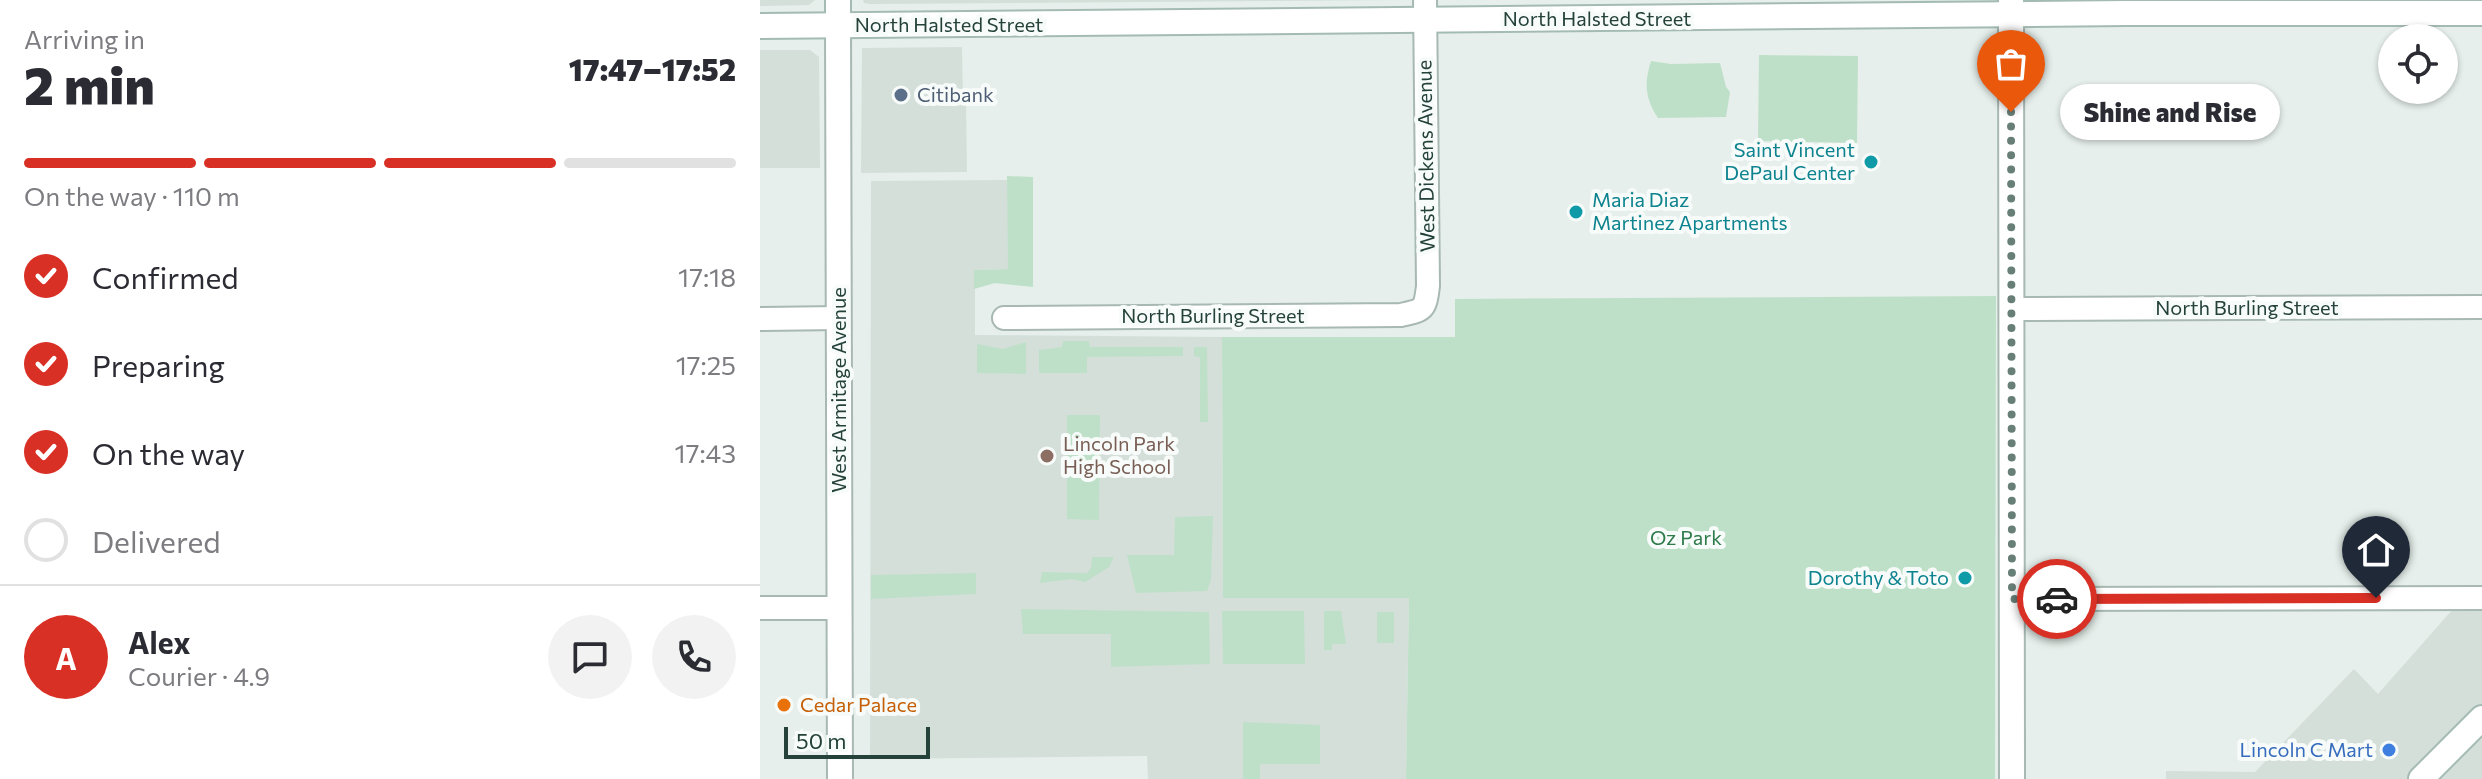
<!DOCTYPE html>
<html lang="en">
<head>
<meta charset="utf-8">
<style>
	:root { --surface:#fff; --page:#f2f2f3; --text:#2b2b33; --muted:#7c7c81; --line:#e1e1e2; --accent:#d93025 }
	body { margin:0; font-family:Commissioner,sans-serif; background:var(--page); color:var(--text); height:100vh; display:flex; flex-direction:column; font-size:30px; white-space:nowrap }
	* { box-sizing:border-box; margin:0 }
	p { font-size:26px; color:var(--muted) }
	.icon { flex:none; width:44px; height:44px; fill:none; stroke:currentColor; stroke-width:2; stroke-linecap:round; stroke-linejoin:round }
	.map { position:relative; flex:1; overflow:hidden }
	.side { display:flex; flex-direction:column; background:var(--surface); width:760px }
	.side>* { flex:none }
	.fabs { position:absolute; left:1618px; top:24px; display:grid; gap:16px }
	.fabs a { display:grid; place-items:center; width:80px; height:80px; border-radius:50%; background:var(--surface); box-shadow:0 2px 6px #0004; font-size:40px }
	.scale { position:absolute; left:24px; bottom:20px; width:146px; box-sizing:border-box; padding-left:8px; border:4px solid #24423a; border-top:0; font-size:22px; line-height:28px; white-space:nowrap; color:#24423a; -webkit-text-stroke:6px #f7fbf9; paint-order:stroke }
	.pin { position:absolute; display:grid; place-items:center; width:68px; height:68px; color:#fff; margin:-82px -34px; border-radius:50% 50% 50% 0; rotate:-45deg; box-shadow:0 0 8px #0007 }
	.pin .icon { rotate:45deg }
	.courier { position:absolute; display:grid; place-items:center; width:80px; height:80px; margin:-40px; border:6px solid #d93025; border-radius:50%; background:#fff; color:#222; box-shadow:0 2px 10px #0007 }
	.bubble { position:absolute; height:56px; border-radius:28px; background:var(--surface); box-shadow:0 2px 6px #0004; font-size:26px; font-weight:800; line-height:56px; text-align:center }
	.head em { font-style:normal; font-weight:800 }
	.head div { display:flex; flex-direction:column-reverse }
	.head { display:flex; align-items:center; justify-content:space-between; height:136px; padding:0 24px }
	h1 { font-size:52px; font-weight:800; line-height:60px }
	.bar { display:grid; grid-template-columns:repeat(4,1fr); gap:12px 8px; align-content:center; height:96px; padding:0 24px }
	.bar i { height:10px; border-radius:6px; background:var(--line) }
	.bar .selected { background:var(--accent) }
	.bar p { grid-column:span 4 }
	.line { display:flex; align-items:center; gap:20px; padding:0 24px; border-top:2px solid var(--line) }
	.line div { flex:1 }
	.round { display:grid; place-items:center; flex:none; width:84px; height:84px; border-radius:42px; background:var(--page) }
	ol { padding:0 24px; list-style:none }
	li { display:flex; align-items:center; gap:24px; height:88px }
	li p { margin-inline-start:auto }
	li .icon { padding:8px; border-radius:50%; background:var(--accent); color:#fff; stroke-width:4 }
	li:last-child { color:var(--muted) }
	li i { width:44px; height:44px; border:4px solid var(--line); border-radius:50% }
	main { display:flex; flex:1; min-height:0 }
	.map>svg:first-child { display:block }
	.built { fill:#d4dfda }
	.green { fill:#bfe0c8 }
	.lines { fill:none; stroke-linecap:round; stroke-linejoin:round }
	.minor-casing { stroke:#a8b8b2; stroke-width:26 }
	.tertiary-casing { stroke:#a8b8b2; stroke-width:28 }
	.secondary-casing { stroke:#a4bbb3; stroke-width:28 }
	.minor { stroke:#fff; stroke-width:22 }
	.tertiary { stroke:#fff; stroke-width:24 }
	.secondary { stroke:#fff; stroke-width:24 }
	.done { stroke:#687f78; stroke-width:8; stroke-dasharray:0 14.4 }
	.route { stroke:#d93025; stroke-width:10 }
	.service-dot { fill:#5c6f8a; stroke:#f7fbf9; stroke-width:3 }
	.culture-dot { fill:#0f9aa8; stroke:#f7fbf9; stroke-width:3 }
	.education-dot { fill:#8d6e63; stroke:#f7fbf9; stroke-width:3 }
	.food-dot { fill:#e8710a; stroke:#f7fbf9; stroke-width:3 }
	.shop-dot { fill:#3f7fe0; stroke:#f7fbf9; stroke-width:3 }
	.labels { text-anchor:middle; stroke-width:8; stroke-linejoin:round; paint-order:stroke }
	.street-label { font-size:20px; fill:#24423a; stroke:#f7fbf9 }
	.service-label { font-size:20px; fill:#4e5e75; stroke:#f7fbf9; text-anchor:start }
	.culture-label { font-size:20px; fill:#0d838f; stroke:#f7fbf9; text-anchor:end }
	.education-label { font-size:20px; fill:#785e54; stroke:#f7fbf9; text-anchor:start }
	.park-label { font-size:20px; fill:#2d7a4b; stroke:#f7fbf9 }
	.food-label { font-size:20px; fill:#c56008; stroke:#f7fbf9; text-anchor:start }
	.shop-label { font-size:20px; fill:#366cbe; stroke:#f7fbf9; text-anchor:end }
</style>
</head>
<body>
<main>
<section class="side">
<div class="head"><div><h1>2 min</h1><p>Arriving in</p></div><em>17:47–17:52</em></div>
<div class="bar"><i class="selected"></i><i class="selected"></i><i class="selected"></i><i></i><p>On the way · 110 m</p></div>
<ol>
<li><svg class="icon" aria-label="check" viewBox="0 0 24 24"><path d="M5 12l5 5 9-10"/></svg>Confirmed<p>17:18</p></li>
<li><svg class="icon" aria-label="check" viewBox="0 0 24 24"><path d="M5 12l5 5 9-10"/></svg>Preparing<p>17:25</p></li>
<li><svg class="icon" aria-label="check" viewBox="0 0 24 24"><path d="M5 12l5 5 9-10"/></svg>On the way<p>17:43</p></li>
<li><i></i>Delivered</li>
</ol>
<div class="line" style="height:144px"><b class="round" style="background:var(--accent);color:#fff">A</b><div><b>Alex</b><p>Courier · 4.9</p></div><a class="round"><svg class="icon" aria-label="chat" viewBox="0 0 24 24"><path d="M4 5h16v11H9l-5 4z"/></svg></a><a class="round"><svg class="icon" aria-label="phone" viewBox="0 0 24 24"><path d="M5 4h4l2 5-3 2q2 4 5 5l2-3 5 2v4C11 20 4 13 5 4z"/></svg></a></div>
</section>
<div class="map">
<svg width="1722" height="779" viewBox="0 0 1722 779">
	<rect width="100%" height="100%" fill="#e6efeb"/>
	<g class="built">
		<path d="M 0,0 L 55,0 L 49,5 L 0,6 Z"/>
		<path d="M 103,0 L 645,0 L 110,4 L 104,3 Z"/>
		<path d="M 202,47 L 203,102 L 206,103 L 207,172 L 101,173 L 102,48 Z"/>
		<path d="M 0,50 L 50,50 L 59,57 L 60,168 L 0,168 Z"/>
		<path d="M 248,180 L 248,269 L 215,270 L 215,335 L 462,337 L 463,598 L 649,598 L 646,779 L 388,779 L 387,756 L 110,759 L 111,181 Z"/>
		<path d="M 1693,609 L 1722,609 L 1722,779 L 1406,779 L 1406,771 L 1495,772 L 1594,669 L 1618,694 Z"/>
	</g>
	<g class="green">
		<path d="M 999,55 L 1098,56 L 1097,143 L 998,141 Z"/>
		<path d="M 891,61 L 911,64 L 960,63 L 966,87 L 970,92 L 966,117 L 898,118 C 885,98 884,83 891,61 Z"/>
		<path d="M 247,176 L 273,177 L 273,287 L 235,283 L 214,289 L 214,270 L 248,269 Z"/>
		<path d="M 1236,296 L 1235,779 L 646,779 L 649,598 L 463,598 L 462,337 L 695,337 L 695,299 Z"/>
		<path d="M 303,341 L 329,341 L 330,347 L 423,347 L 423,356 L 327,357 L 327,373 L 279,373 L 279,350 L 302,347 Z"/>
		<path d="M 266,342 L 266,374 L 217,373 L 217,344 L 243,349 Z"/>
		<path d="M 434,347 L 447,347 L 448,422 L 440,422 L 440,357 L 434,356 Z"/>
		<path d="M 307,415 L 340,415 L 339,520 L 307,519 Z"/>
		<path d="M 453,516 L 451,580 L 447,591 L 376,593 L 367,555 L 414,555 L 415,517 Z"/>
		<path d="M 332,557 L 354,557 L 349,567 L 325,582 L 312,579 L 280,583 L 282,572 L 327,573 L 331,568 Z"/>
		<path d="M 216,573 L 216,594 L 111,599 L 111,575 Z"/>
		<path d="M 261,609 L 449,612 L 450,664 L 351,667 L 351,634 L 263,634 Z"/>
		<path d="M 462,611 L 544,611 L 545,664 L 463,664 Z"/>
		<path d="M 564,611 L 581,611 L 586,644 L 572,644 L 572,650 L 564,650 Z"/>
		<rect x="617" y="612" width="17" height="31"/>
		<path d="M 483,722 L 560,725 L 560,764 L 500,764 L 500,779 L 483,779 Z"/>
	</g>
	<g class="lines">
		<defs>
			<g id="minor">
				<path d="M 1251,309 L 1722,307"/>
				<path d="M 244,318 L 641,315 C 664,310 665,310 668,286 L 665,0"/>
				<path d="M 0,319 L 79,318"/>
				<path d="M 1252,599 L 1722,598"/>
				<path d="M 0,608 L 80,608"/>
			</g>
			<g id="tertiary">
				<path d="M 1251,0 L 1252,779"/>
				<path d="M 78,25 L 80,779"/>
			</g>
			<g id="secondary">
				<path d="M 78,0 L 78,25"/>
				<path d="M 0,26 L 1366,13 L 1722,13"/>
				<path d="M 1661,779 L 1722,718"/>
			</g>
		</defs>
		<use href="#minor" class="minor-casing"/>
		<use href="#tertiary" class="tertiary-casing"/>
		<use href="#secondary" class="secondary-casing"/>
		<use href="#minor" class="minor"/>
		<use href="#tertiary" class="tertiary"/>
		<use href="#secondary" class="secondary"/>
	</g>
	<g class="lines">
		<path class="done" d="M 1251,112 L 1252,599 L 1297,599"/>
		<path class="route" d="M 1297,599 L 1616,598"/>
	</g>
	<circle class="service-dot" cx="141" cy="95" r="8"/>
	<g class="culture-dot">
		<circle cx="1111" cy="162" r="8"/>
		<circle cx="816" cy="212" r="8"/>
		<circle cx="1205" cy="578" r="8"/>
	</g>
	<circle class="education-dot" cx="287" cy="456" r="8"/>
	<circle class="food-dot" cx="24" cy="705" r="8"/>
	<circle class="shop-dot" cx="1629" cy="750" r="8"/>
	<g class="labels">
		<g class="street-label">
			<text x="837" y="26">North Halsted Street</text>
			<text x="189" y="32">North Halsted Street</text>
			<text transform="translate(666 156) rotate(-91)" y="7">West Dickens Avenue</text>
			<text x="1487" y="315">North Burling Street</text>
			<text x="453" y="323">North Burling Street</text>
			<text transform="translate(79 390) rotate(-90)" y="7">West Armitage Avenue</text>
		</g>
		<g class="service-label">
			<text x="157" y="102">Citibank</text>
		</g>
		<g class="culture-label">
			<text x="1095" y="157">Saint Vincent<tspan x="1095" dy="23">DePaul Center</tspan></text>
			<text x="832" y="207" text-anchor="start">Maria Diaz<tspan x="832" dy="23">Martinez Apartments</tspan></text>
			<text x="1189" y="585">Dorothy &amp; Toto</text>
		</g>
		<g class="education-label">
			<text x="303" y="451">Lincoln Park<tspan x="303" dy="23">High School</tspan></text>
		</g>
		<g class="park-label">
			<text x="926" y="545">Oz Park</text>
		</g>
		<g class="food-label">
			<text x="40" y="712">Cedar Palace</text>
		</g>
		<g class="shop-label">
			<text x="1613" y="757">Lincoln C Mart</text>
		</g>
	</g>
</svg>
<div class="fabs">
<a><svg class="icon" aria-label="locate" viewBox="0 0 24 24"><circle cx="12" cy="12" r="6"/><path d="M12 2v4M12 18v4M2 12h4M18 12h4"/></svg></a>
</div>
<div class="scale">50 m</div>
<div class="pin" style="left:1251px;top:112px;background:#ea580c"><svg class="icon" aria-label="bag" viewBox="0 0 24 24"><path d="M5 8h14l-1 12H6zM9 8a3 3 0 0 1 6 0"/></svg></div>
<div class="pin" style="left:1616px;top:598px;background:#1f2937"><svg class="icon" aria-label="home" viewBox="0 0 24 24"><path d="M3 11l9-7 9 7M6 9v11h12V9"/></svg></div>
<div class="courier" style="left:1297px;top:599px"><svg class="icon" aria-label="car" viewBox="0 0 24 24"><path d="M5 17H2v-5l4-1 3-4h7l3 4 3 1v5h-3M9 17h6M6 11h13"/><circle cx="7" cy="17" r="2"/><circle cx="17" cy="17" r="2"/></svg></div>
<div class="bubble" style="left:1300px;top:84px;width:220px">Shine and Rise</div>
</div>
</main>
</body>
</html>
